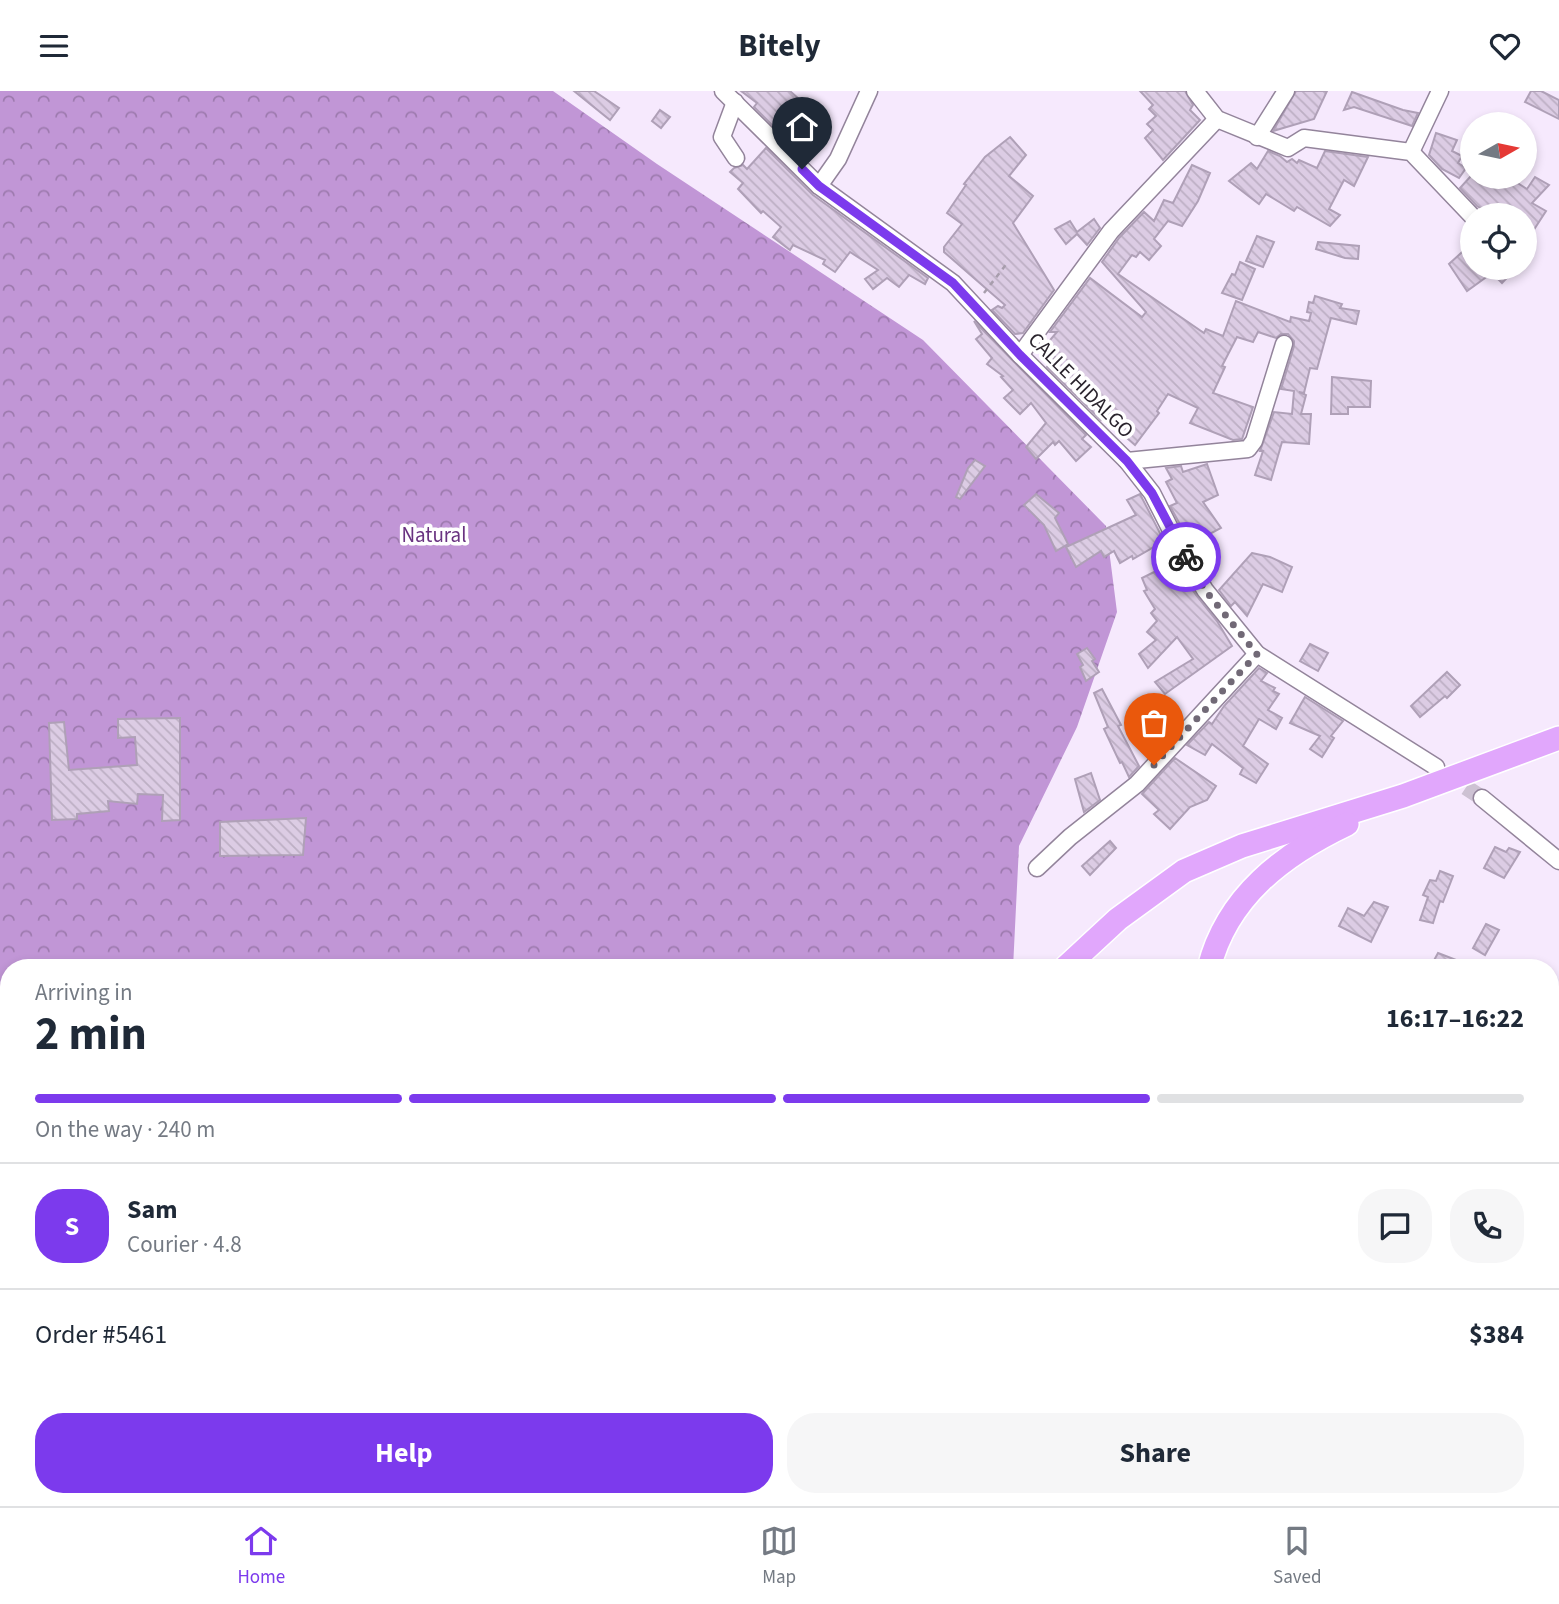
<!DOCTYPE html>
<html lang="en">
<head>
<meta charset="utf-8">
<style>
	:root { --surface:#fff; --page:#f6f6f7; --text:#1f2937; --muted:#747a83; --line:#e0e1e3; --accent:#7c3aed }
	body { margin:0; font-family:"Source Sans 3",sans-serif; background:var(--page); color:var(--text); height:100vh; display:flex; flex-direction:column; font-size:26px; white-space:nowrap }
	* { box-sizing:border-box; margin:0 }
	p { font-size:23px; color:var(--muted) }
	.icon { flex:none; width:38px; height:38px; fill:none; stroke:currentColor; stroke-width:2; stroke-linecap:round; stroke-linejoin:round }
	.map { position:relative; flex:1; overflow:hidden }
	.side { position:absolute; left:0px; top:868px; width:1559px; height:548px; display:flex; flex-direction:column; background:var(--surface); border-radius:28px 28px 0 0; box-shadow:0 4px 10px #0003 }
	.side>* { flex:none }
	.needle { width:46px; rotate:81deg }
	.controls { position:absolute; left:1460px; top:21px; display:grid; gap:14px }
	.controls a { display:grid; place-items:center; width:77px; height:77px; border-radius:50%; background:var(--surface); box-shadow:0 4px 10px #0003; font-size:35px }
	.pin { position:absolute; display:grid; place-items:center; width:60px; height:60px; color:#fff; margin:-72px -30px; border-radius:50% 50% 50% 0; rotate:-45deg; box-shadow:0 0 7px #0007 }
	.pin .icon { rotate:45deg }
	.courier { position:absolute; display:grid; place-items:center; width:70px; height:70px; margin:-35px; border:5px solid #7c3aed; border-radius:50%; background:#fff; color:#222; box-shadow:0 2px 9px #0007 }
	.overview em { font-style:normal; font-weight:700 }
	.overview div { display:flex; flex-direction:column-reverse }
	.overview { display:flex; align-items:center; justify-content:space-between; height:119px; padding:0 35px }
	h1 { font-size:46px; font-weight:700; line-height:52px }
	.bar { display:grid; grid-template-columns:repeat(4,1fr); gap:10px 7px; align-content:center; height:84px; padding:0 35px }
	.bar i { height:9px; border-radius:5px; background:var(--line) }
	.bar .current { background:var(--accent) }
	.bar p { grid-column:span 4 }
	.line { display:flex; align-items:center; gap:18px; padding:0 35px; border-top:2px solid var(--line) }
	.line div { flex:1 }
	.round { display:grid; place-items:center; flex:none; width:74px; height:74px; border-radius:28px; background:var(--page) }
	.action { display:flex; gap:14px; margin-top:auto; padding:14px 35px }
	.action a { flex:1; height:80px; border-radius:28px; background:var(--accent); color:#fff; font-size:28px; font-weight:700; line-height:80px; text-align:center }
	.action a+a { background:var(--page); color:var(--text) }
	header { display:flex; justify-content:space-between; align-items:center; height:91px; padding:0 35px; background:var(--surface); font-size:32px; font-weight:700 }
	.menu { display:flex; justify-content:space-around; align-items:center; height:98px; border-top:2px solid var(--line); background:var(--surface); font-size:19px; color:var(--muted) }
	.menu a { display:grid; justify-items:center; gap:4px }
	.menu .current { color:var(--accent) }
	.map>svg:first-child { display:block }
	.forest { fill:url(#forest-crowns) }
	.park { fill:url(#park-dots) }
	.building { fill:url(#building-back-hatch); stroke:#afa0b7; stroke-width:2 }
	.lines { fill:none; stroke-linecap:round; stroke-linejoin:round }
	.minor-tunnel { stroke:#cdc2d3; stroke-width:16; stroke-dasharray:16 8; stroke-linecap:butt }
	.minor-casing { stroke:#93849b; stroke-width:19 }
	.major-casing { stroke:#fff; stroke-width:23 }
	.highway-casing { stroke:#fff; stroke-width:26 }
	.path { stroke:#a79dac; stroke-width:2.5; stroke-dasharray:5 5; stroke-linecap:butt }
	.minor { stroke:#fff; stroke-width:16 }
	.major { stroke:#edcafd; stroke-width:19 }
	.highway { stroke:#e1a7fc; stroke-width:23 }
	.done { stroke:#716976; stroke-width:7; stroke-dasharray:0 12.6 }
	.route { stroke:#7c3aed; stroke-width:9 }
	.labels { text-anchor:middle; stroke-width:7; stroke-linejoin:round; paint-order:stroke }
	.street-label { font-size:21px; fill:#2a242d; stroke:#fff }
	.park-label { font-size:21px; fill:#693380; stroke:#fff }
</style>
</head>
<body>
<header><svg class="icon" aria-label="menu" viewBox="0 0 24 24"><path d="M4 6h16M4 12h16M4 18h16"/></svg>Bitely<svg class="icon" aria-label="heart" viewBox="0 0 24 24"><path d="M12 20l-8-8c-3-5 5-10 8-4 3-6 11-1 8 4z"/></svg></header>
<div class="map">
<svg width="1559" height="1415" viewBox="0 0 1559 1415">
	<defs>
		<pattern id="forest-crowns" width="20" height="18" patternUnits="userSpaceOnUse" patternTransform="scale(1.75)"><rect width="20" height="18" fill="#c196d6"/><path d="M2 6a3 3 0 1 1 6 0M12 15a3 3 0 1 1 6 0" fill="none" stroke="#9d7aae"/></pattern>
		<pattern id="park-dots" width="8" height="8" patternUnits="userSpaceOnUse" patternTransform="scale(1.75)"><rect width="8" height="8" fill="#f0d4fd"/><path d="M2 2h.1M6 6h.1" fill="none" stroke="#ceb6d9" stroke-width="1.8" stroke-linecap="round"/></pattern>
		<pattern id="building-back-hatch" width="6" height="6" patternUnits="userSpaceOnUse" patternTransform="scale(1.75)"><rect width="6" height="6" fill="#dccce4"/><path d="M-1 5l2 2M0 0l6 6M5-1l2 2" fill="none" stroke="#bdafc4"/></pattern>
	</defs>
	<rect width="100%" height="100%" fill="#f6e9fd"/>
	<g class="forest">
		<path d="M 0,0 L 553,0 L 657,73 L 923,249 L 1106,435 L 1117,521 L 1077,636 L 1019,755 L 1013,877 L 9,877 L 9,1083 L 0,1072 Z"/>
		<path d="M 443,1407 L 719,1407 L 708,1415 L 453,1415 Z"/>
	</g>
	<path class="park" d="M 755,1407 L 814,1407 L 816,1415 L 750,1415 Z"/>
	<g class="building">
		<path d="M 574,0 L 594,0 L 619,17 L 610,29 Z"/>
		<path d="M 741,0 L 790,0 L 809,17 L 804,27 L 812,32 L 800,50 L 804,53 L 798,60 L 754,16 L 757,12 Z"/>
		<path d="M 1140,0 L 1185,0 L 1193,14 L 1190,19 L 1200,29 L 1163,69 L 1145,47 L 1153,39 L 1147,33 L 1156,25 L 1149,18 L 1153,14 Z"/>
		<path d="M 1296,0 L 1327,0 L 1314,28 L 1273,40 Z"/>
		<path d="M 1531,0 L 1541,0 L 1559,9 L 1559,28 L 1525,11 Z"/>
		<path d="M 1352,1 L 1403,19 L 1418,22 L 1412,35 L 1354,16 L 1344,19 Z"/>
		<path d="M 660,19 L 670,26 L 661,37 L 652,30 Z"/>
		<path d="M 1436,42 L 1457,49 L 1452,60 L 1462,65 L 1458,72 L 1466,77 L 1459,87 L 1442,78 L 1429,64 Z"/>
		<path d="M 1010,46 L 1026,64 L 1009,85 L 1033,105 L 1013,132 L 1054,199 L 1023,242 L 1015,243 L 992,219 L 998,215 L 1002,217 L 1005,214 L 944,161 L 944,156 L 962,133 L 947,122 L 966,94 L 964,93 L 985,66 Z"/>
		<path d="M 766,57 L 813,104 L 928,187 L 925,193 L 909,184 L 899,196 L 887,187 L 873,198 L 865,188 L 878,179 L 850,161 L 835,181 L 823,173 L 825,169 L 793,154 L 790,159 L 773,146 L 781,136 L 763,120 L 761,122 L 738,98 L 743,92 L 730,81 L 734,77 L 743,74 L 747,78 Z"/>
		<path d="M 1268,60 L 1280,65 L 1287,71 L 1292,68 L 1297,72 L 1299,69 L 1317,77 L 1325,60 L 1368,66 L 1354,95 L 1344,89 L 1329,118 L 1340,124 L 1330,135 L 1297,116 L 1294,120 L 1266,103 L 1259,113 L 1229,90 L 1251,72 L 1257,78 Z"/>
		<path d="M 1192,74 L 1210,82 L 1198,110 L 1182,135 L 1168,130 L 1154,148 L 1161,155 L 1149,169 L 1140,161 L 1136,166 L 1132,164 L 1118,183 L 1204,242 L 1206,238 L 1223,245 L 1236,210 L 1290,231 L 1291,226 L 1309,230 L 1311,222 L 1307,221 L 1309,211 L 1313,212 L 1315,205 L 1342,213 L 1340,217 L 1359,220 L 1356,233 L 1331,227 L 1317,278 L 1310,277 L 1304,302 L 1299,301 L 1306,304 L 1301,323 L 1311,323 L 1309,353 L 1282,351 L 1271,389 L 1255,384 L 1263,360 L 1260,360 L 1274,321 L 1292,323 L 1294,300 L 1281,298 L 1294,255 L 1294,250 L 1288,243 L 1281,243 L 1276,247 L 1258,241 L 1253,251 L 1237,246 L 1222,275 L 1225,276 L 1213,302 L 1253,316 L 1242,348 L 1233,349 L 1190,332 L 1198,317 L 1168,303 L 1157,320 L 1159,322 L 1135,354 L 1103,326 L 1101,329 L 1047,276 L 1055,266 L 1045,255 L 1057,241 L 1050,241 L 1090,187 L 1142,226 L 1146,221 L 1102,171 L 1119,147 L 1144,121 L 1154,130 L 1164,109 L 1173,112 Z"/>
		<path d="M 1470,86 L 1508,86 L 1527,98 L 1535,86 L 1549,94 L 1532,112 L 1546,120 L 1524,154 L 1524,124 L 1492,124 L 1477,115 L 1460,97 Z"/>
		<path d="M 1094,128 L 1100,137 L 1087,154 L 1077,143 L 1066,153 L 1055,138 L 1070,130 L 1077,141 Z"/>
		<path d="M 1257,145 L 1274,151 L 1263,176 L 1246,170 Z"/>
		<path d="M 1318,151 L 1359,155 L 1358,168 L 1345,167 L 1316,158 Z"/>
		<path d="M 1472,152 L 1472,177 L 1516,177 L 1502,192 L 1492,182 L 1467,200 L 1449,173 Z"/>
		<path d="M 1240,171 L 1255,178 L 1242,209 L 1222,202 L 1232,183 L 1235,184 Z"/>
		<path d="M 974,230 L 1086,344 L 1082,348 L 1091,356 L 1076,370 L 1059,350 L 1055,354 L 1053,351 L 1036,368 L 1026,356 L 1046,332 L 1031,312 L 1020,323 L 1004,307 L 1013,299 L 1001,286 L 1003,285 L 987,273 L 992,267 L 976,248 L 982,243 Z"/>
		<path d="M 1332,286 L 1371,290 L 1370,316 L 1348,316 L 1348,323 L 1331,323 Z"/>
		<path d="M 975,369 L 985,375 L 960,408 L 956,406 L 968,377 Z"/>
		<path d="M 1207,373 L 1218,404 L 1203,411 L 1221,437 L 1191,453 L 1185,437 L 1183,439 L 1170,415 L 1177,412 L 1166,391 L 1172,388 L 1166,377 L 1181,375 L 1183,381 Z"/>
		<path d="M 1036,403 L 1059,422 L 1055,427 L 1068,453 L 1056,460 L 1044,434 L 1024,414 Z"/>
		<path d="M 1140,403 L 1164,450 L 1133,468 L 1132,465 L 1120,472 L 1114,460 L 1104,466 L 1101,460 L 1076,476 L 1066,456 L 1136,424 L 1127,409 Z"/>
		<path d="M 1252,462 L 1270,466 L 1292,476 L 1282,501 L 1263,493 L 1247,525 L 1235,511 L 1231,515 L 1219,499 Z"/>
		<path d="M 1176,470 L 1196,504 L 1217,530 L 1232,555 L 1165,603 L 1155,591 L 1193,568 L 1177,546 L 1148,577 L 1139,563 L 1156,549 L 1147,541 L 1157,530 L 1151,522 L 1155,518 L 1144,500 L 1147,499 L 1142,487 Z"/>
		<path d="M 1310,553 L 1328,562 L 1318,580 L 1300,570 Z"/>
		<path d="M 1087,557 L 1095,568 L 1092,570 L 1099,581 L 1086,590 L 1080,576 L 1083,574 L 1077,563 Z"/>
		<path d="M 1259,577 L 1267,582 L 1261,590 L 1275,597 L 1273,600 L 1279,603 L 1268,619 L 1282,627 L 1276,638 L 1259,628 L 1243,655 L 1268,673 L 1256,692 L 1240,683 L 1243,677 L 1212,653 L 1205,664 L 1187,654 L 1209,631 L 1212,633 L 1224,615 Z"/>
		<path d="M 1447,581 L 1460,594 L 1447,607 L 1445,605 L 1420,626 L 1411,615 Z"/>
		<path d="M 1102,598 L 1121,634 L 1118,635 L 1139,675 L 1129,686 L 1122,671 L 1120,672 L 1104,638 L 1108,636 L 1094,602 Z"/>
		<path d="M 1305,606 L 1343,630 L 1331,645 L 1334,647 L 1322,666 L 1310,658 L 1320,645 L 1290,632 Z"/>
		<path d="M 180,627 L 180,729 L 162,730 L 163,704 L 138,703 L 137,713 L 108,710 L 109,720 L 77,723 L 77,728 L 52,729 L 49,632 L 64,631 L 69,679 L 137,674 L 135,646 L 118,647 L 118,628 Z"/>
		<path d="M 1175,667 L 1216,695 L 1207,709 L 1190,716 L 1170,738 L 1154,723 L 1159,719 L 1142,703 Z"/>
		<path d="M 1091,682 L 1100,709 L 1084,721 L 1075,688 Z"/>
		<path d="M 306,727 L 303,764 L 220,765 L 220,731 Z"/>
		<path d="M 1110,750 L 1116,757 L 1090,784 L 1082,775 Z"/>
		<path d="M 1495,756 L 1506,761 L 1509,757 L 1520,761 L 1504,787 L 1484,777 Z"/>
		<path d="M 1440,780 L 1453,785 L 1443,811 L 1440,810 L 1433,832 L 1420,829 L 1428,806 L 1423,804 L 1430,789 L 1436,790 Z"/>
		<path d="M 1374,811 L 1388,816 L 1371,851 L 1339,835 L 1348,817 L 1364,825 Z"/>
		<path d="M 1486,833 L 1499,839 L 1485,864 L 1473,857 Z"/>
		<path d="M 1438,862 L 1474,876 L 1473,877 L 1440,877 L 1432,873 Z"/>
	</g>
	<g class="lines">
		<path class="minor-tunnel" d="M 1446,683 L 1482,707"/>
		<defs>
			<g id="minor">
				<path d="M 723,0 L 819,95 L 953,192 L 1020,264 L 1127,370 L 1152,402 L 1179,455 L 1205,499 L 1257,563 L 1436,676"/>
				<path d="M 1195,0 L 1217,28 L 1288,57 L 1304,47 L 1411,61 L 1472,125"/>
				<path d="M 735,11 L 722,46 L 736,67"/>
				<path d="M 1257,46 L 1286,0"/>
				<path d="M 1411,61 L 1440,0"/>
				<path d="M 819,95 L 838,68 L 869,0"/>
				<path d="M 1020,264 L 1111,140 L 1217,28"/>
				<path d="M 1127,370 L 1248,358 L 1254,350 L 1284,253"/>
				<path d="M 1482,707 L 1559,770"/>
				<path d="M 1037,777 L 1070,746 L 1137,693 L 1257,563"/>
				<path d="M 0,1119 L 9,1110"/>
				<path d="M 903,1407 L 904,1415"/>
				<path d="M 1210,1415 L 1210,1407"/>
				<path d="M 1232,1415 L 1233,1407"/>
			</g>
			<g id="major">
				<path d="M 0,1089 L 9,1100"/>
				<path d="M 312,1407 L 313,1415"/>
				<path d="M 351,1407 L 355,1415"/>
				<path d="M 394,1407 L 401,1415"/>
				<path d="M 735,1415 L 740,1407"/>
			</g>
			<g id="highway">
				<path d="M 1065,877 L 1118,828 L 1184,780 L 1242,755 L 1403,705 L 1559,647"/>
				<path d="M 1209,877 C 1227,805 1284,763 1347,733"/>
				<path d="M 822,1407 L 824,1415"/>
				<path d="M 1306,1415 L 1308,1407"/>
			</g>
		</defs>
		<use href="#minor" class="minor-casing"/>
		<use href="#major" class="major-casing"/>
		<use href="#highway" class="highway-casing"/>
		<path class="path" d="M 984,202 L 1008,171"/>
		<use href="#minor" class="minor"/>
		<use href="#major" class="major"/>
		<use href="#highway" class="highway"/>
	</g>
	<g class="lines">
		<path class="done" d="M 1154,674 L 1257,563 L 1205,499 L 1186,466"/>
		<path class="route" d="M 802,78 L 819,95 L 953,192 L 1020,264 L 1127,370 L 1152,402 L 1186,466"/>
	</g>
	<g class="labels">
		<g class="street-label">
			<text transform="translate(1081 294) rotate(45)" y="7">CALLE HIDALGO</text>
		</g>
		<g class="park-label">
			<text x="434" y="451">Natural</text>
		</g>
	</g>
</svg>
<div class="controls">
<a><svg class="needle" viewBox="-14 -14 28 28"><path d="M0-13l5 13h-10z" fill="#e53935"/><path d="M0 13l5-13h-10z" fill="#747a83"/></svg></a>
<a><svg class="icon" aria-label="locate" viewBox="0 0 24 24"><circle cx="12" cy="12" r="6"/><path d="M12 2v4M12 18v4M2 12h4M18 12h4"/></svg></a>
</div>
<div class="pin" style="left:1154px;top:674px;background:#ea580c"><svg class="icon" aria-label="bag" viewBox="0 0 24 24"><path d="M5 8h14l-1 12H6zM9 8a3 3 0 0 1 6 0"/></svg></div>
<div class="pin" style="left:802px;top:78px;background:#1f2937"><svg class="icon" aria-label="home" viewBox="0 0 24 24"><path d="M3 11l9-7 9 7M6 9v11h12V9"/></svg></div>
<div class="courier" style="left:1186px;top:466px"><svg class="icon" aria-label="bike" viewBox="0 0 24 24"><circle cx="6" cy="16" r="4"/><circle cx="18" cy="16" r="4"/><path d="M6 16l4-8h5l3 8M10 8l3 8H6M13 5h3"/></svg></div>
<section class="side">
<div class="overview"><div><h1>2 min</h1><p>Arriving in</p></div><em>16:17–16:22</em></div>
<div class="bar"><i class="current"></i><i class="current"></i><i class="current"></i><i></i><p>On the way · 240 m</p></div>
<div class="line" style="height:126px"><b class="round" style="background:var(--accent);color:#fff">S</b><div><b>Sam</b><p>Courier · 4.8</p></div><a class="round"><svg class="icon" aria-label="chat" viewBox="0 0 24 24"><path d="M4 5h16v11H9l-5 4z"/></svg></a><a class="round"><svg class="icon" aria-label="phone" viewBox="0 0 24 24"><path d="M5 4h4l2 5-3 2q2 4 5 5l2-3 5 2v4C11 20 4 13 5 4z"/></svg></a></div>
<div class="line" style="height:91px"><div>Order #5461</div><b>$384</b></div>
<div class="action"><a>Help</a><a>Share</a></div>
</section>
</div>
<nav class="menu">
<a class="current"><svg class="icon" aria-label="home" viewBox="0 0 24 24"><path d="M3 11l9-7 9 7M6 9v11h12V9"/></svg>Home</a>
<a><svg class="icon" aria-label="map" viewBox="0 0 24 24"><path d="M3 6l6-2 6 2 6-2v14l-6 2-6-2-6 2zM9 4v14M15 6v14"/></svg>Map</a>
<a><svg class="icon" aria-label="saved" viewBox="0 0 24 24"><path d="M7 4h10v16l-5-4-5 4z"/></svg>Saved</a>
</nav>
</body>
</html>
